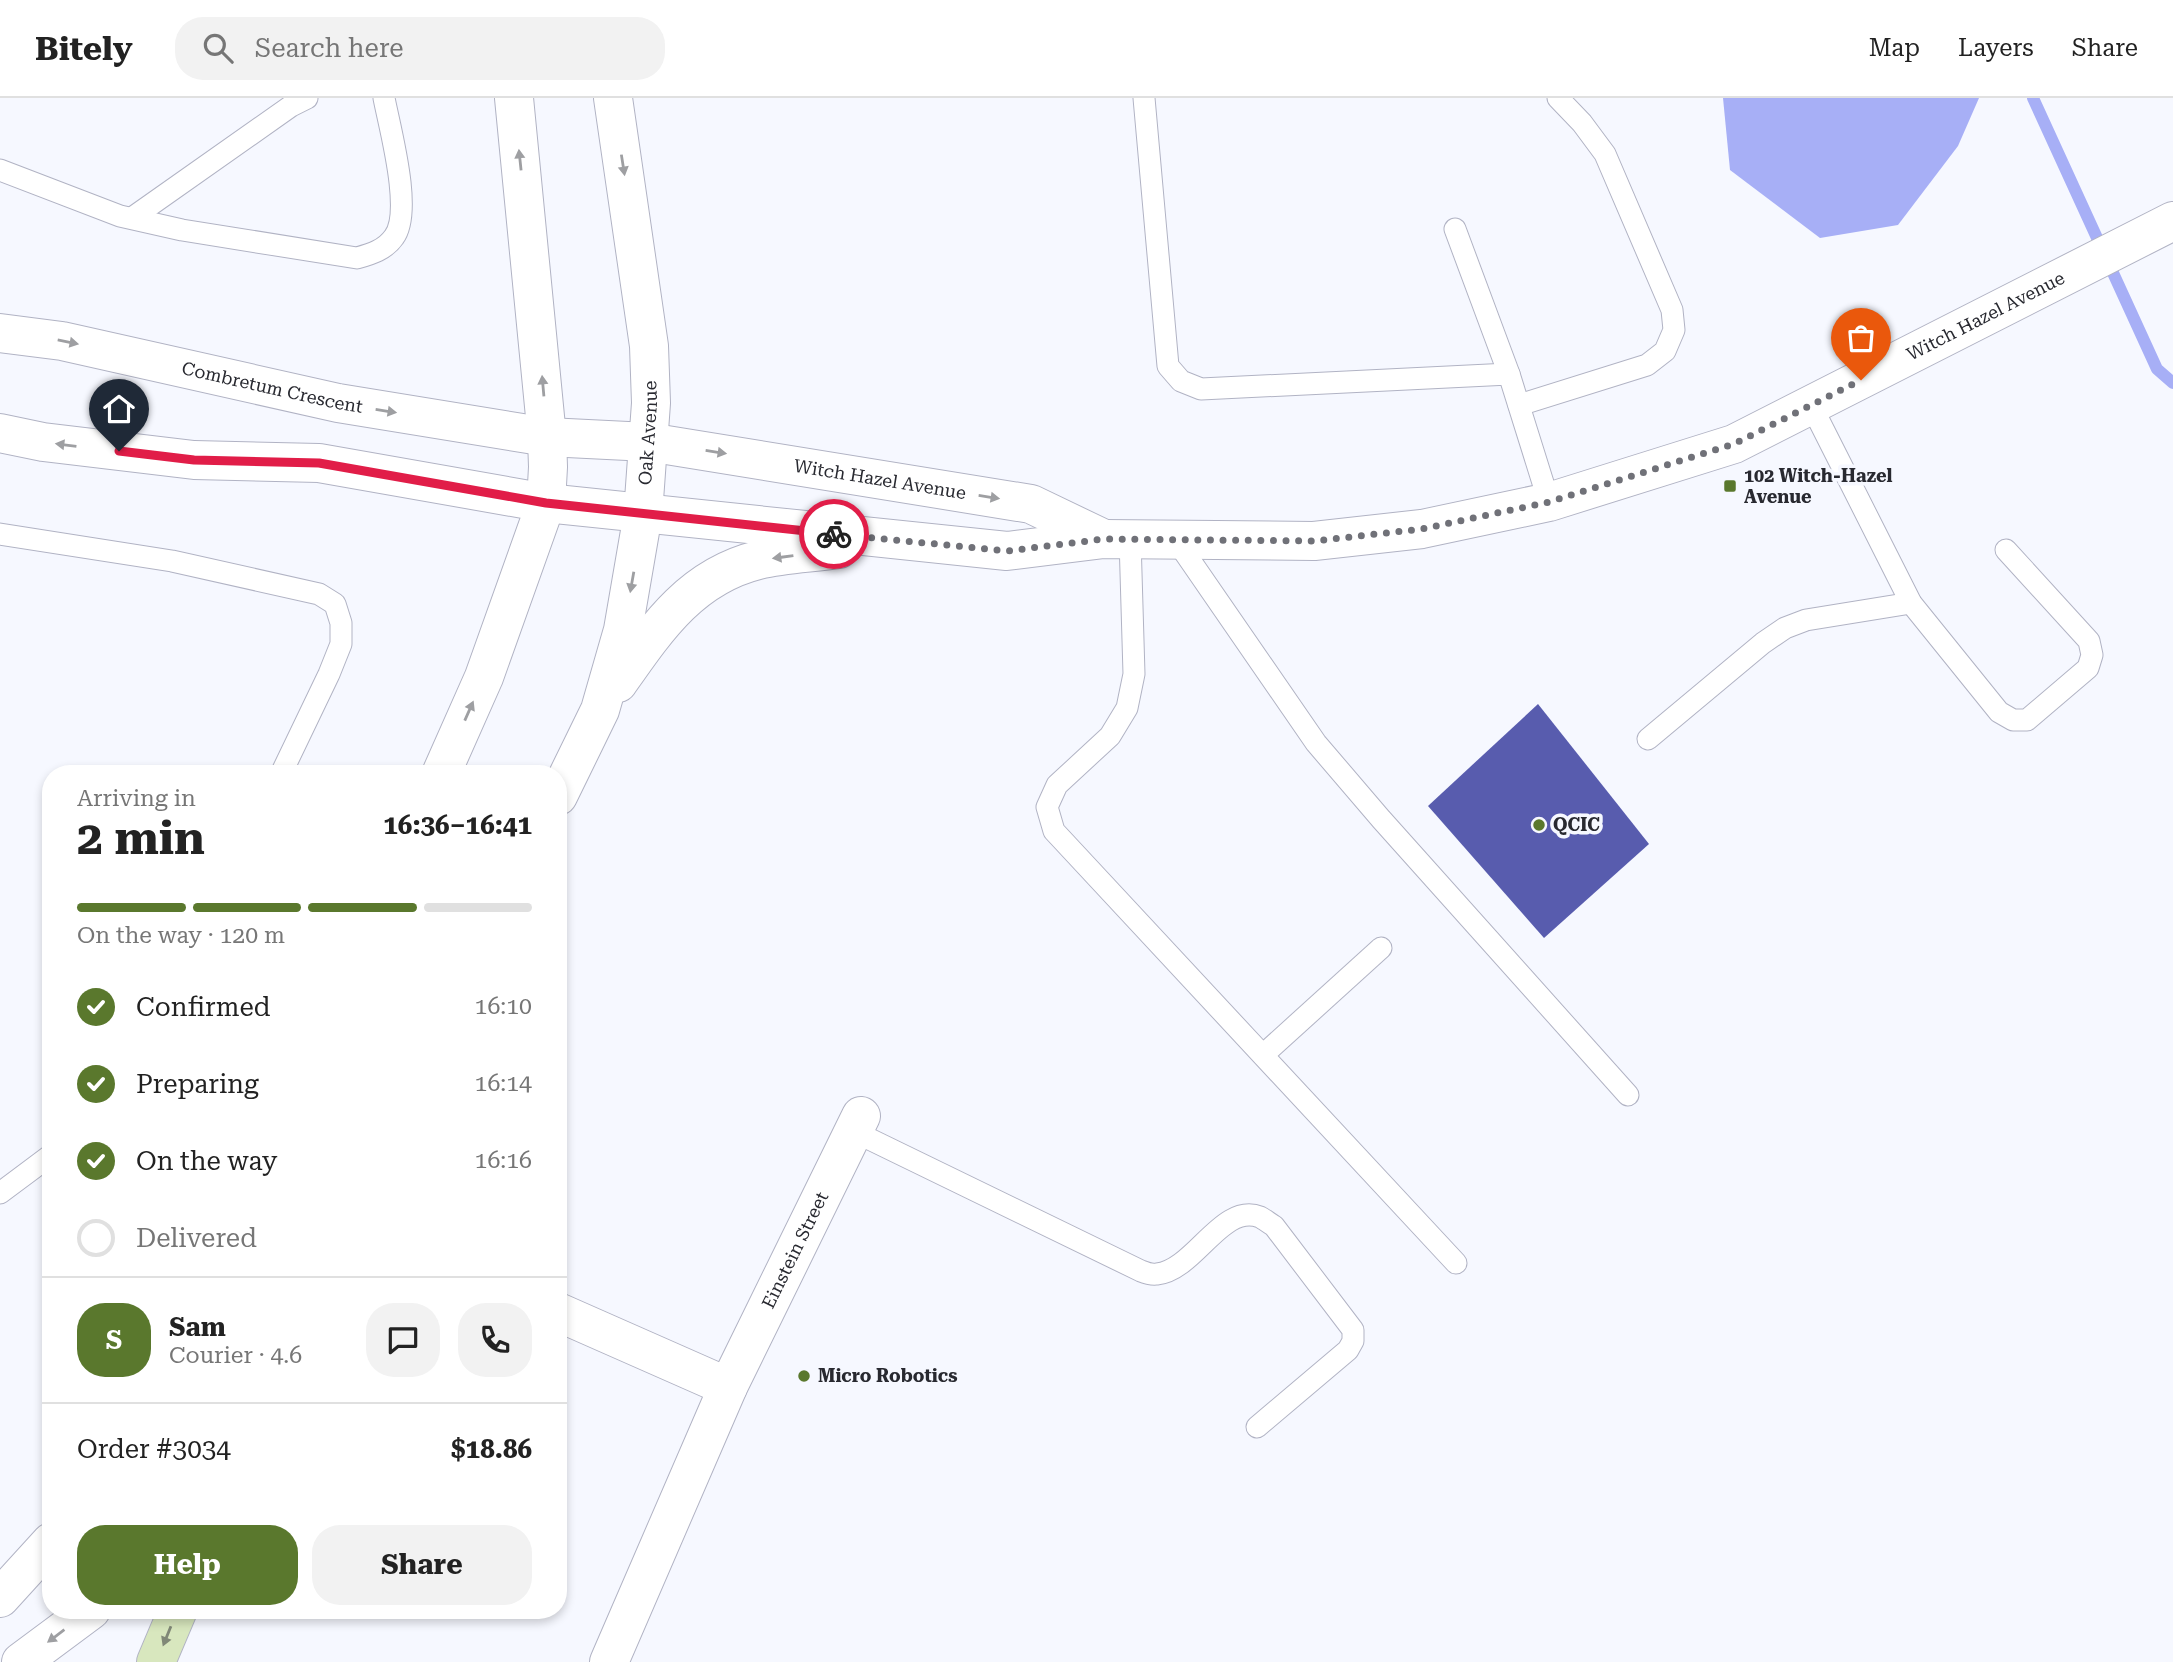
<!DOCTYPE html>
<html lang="en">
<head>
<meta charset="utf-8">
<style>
	:root { --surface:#fff; --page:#f2f2f2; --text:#222; --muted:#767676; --line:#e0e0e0; --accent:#5a782d }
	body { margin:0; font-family:"Roboto Serif",serif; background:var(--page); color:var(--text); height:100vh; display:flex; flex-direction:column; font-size:26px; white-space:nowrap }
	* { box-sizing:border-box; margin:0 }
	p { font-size:23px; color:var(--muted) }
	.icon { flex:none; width:38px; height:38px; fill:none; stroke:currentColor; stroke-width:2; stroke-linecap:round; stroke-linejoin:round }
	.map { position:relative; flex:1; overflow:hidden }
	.panel { position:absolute; left:42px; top:667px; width:525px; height:854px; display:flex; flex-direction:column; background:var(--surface); border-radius:28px; box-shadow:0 4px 10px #0003 }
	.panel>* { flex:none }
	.pin { position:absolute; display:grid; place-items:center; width:60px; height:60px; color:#fff; margin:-72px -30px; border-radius:50% 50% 50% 0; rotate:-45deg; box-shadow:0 0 7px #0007 }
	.pin .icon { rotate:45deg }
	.courier { position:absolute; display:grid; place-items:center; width:70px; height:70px; margin:-35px; border:5px solid #e11d48; border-radius:50%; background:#fff; color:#222; box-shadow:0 2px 9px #0007 }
	.overview em { font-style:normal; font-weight:700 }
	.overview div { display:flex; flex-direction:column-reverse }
	.overview { display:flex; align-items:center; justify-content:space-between; height:119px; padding:0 35px }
	h1 { font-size:46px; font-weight:700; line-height:52px }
	.bar { display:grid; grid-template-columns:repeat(4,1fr); gap:10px 7px; align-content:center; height:84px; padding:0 35px }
	.bar i { height:9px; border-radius:5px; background:var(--line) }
	.bar .current { background:var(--accent) }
	.bar p { grid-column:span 4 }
	.line { display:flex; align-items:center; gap:18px; padding:0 35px; border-top:2px solid var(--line) }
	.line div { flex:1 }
	.round { display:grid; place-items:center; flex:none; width:74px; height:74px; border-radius:28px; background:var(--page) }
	ol { padding:0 35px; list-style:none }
	li { display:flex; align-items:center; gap:21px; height:77px }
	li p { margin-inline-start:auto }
	li .icon { padding:7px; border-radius:50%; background:var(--accent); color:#fff; stroke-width:4 }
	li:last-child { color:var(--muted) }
	li i { width:38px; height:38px; border:4px solid var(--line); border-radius:50% }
	.button { display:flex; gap:14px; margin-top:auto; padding:14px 35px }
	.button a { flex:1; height:80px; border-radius:28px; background:var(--accent); color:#fff; font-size:28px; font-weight:700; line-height:80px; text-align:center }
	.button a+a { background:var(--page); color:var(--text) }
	header { display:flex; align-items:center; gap:42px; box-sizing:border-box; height:98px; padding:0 35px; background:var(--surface); border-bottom:2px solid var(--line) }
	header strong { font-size:33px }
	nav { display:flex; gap:38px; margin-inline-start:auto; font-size:24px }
	.search { width:490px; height:63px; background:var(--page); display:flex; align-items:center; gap:18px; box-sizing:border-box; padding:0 24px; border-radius:28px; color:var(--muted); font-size:26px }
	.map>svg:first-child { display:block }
	.water { fill:#a7aff6 }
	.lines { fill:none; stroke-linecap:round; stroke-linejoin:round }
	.stream { stroke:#a7aff6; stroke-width:12 }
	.building { fill:#585cae }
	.service-casing { stroke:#b1b3c4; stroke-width:23 }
	.minor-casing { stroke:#b1b3c4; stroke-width:40 }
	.tertiary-casing { stroke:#b1b3c4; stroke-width:40 }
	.secondary-casing { stroke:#b1b3c4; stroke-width:40 }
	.service { stroke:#fff; stroke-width:21 }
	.minor { stroke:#fff; stroke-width:38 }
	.tertiary { stroke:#fff; stroke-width:38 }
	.secondary { stroke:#d8e7be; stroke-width:38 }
	.oneway { fill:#9e9fa2 }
	.oneway2 { fill:#808877 }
	.done { stroke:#707178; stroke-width:7; stroke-dasharray:0 12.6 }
	.route { stroke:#e11d48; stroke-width:9 }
	.poi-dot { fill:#5a782d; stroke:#f6f8ff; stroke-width:2.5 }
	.labels { text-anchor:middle; stroke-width:7; stroke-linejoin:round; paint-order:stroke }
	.street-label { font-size:18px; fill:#282930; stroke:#f6f8ff }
	.poi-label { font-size:18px; font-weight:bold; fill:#282930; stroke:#f6f8ff; text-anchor:start }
</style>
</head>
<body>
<header>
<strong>Bitely</strong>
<div class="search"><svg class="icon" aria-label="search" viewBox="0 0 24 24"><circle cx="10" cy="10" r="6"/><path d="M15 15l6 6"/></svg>Search here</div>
<nav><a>Map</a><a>Layers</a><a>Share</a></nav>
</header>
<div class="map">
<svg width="2173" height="1564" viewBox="0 0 2173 1564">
	<rect width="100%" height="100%" fill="#f6f8ff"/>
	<path class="water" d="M 1723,0 L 1979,0 L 1958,48 L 1898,127 L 1820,140 L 1730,72 Z"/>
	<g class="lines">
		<path class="stream" d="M 2033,0 L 2157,271 L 2173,285"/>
	</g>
	<path class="building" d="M 1538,606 L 1649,746 L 1544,840 L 1428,708 Z"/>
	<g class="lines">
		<defs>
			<g id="service">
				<path d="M 1144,0 L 1168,268 L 1181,283 L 1201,291 L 1509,276 L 1549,404"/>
				<path d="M 0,72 L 120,118 L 182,132 L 357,160 C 371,156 385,152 394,139 C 413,114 390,31 384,0"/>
				<path d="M 132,120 L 291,8 L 307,0"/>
				<path d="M 1455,131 L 1509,276"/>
				<path d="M 1519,307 L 1647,267 L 1665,253 L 1674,232 L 1672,212 L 1605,56 L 1582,25 L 1558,0"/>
				<path d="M 1811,307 L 1911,505 L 1999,614 L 2013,622 L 2027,622 L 2088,570 L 2092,557 L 2089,543 L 2006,452"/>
				<path d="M 0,436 L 172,463 L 319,496 L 335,506 L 341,525 L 341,546 L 329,576 L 281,676"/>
				<path d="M 1130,441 L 1134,576 L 1127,610 L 1110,638 L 1057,687 L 1047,709 L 1054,733 L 1456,1165"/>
				<path d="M 1176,442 L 1316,645 L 1381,721 L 1628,997"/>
				<path d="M 1648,641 L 1763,545 L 1785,530 L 1806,522 L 1911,505"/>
				<path d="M 1263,957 L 1381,850"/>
				<path d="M 853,1033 L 1141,1173 C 1146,1175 1152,1177 1157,1176 C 1195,1172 1222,1104 1260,1119 C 1264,1121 1269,1125 1274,1128 L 1353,1232 L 1353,1243 L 1348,1252 L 1257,1329"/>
				<path d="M 0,1095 L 51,1057"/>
			</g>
			<g id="minor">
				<path id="s1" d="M 0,235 L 62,243 L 338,305 L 547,339"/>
				<path d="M 0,335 L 43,344 L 194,362 L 319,365 L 546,405"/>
				<path d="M 558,1214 L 728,1289"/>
				<path id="s2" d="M 609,1564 L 728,1289 L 861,1018"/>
			</g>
			<g id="tertiary">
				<path id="s3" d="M 547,339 L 648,344 L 1031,406 L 1104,441"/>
				<path id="s4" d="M 546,405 L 1007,453 L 1104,441 L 1314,443 L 1422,431 L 1549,404 L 1734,346 L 2173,123"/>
				<path d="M 618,585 C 656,531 690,479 758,462 C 784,456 812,455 839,451"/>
				<path d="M 441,676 L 484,579 L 546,405 L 548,369 L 547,339 L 514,0"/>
				<path id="s5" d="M 558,698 L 600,612 L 623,532 L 643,416 L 651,305 L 649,248 L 613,0"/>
				<path d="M 0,1500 L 51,1444"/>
				<path d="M 21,1564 L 91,1512"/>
			</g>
			<path id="secondary" d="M 156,1564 L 178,1512"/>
		</defs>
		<use href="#service" class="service-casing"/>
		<use href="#minor" class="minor-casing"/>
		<use href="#tertiary" class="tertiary-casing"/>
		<use href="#secondary" class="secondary-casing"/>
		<use href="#service" class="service"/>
		<use href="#minor" class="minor"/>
		<use href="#tertiary" class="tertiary"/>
		<use href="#secondary" class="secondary"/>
	</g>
	<defs><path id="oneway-solid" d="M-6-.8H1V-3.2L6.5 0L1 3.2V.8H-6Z" transform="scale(1.75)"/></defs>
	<g class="oneway">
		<use href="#oneway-solid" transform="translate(520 62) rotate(-96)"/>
		<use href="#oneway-solid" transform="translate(623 67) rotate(81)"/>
		<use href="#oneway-solid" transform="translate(68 244) rotate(11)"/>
		<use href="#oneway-solid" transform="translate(543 288) rotate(-95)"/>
		<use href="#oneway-solid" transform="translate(386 313) rotate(9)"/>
		<use href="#oneway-solid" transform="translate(66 347) rotate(-173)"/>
		<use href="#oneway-solid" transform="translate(716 354) rotate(9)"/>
		<use href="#oneway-solid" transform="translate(989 399) rotate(9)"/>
		<use href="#oneway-solid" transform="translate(783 459) rotate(172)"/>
		<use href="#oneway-solid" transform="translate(632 484) rotate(100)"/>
		<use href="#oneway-solid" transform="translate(469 613) rotate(-66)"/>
		<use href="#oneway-solid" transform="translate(56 1538) rotate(143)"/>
	</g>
	<use class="oneway2" href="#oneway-solid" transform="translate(167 1538) rotate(112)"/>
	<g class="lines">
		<path class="done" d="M 834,436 L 1007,453 L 1104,441 L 1314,443 L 1422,431 L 1549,404 L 1734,346 L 1861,282"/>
		<path class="route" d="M 119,353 L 194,362 L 319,365 L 546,405 L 834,436"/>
	</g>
	<g class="poi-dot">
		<rect x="1723" y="381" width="14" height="14" rx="3.5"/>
		<circle cx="1539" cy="727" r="7"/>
		<circle cx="804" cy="1278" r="7"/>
	</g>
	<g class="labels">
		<g class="street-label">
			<text dy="6" stroke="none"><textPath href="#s4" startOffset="1486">Witch Hazel Avenue</textPath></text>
			<text dy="6" stroke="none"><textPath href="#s1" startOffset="278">Combretum Crescent</textPath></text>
			<text dy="6" stroke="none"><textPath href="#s5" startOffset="378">Oak Avenue</textPath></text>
			<text dy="6" stroke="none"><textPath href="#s3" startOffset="336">Witch Hazel Avenue</textPath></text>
			<text dy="6" stroke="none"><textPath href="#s2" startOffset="452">Einstein Street</textPath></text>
		</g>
		<g class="poi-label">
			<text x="1744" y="384">102 Witch-Hazel<tspan x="1744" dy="21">Avenue</tspan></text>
			<text x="1553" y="733">QCIC</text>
			<text x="818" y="1284">Micro Robotics</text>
		</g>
	</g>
</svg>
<div class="pin" style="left:1861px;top:282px;background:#ea580c"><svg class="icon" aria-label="bag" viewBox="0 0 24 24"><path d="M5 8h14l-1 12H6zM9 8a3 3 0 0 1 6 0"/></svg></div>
<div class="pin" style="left:119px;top:353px;background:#1f2937"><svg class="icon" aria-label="home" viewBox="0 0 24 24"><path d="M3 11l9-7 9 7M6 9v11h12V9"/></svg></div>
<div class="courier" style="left:834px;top:436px"><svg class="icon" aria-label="bike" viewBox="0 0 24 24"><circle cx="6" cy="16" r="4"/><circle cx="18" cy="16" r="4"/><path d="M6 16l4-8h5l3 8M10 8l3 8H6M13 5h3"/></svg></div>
<section class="panel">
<div class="overview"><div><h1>2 min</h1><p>Arriving in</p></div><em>16:36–16:41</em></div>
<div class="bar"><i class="current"></i><i class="current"></i><i class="current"></i><i></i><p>On the way · 120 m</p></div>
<ol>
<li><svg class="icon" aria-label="check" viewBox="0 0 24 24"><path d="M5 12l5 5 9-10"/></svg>Confirmed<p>16:10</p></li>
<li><svg class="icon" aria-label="check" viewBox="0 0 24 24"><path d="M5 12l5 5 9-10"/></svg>Preparing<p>16:14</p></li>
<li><svg class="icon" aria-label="check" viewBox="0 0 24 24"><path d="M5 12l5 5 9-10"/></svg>On the way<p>16:16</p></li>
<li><i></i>Delivered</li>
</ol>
<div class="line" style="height:126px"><b class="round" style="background:var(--accent);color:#fff">S</b><div><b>Sam</b><p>Courier · 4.6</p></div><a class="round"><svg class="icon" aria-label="chat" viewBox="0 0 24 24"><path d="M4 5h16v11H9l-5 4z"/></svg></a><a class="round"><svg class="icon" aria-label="phone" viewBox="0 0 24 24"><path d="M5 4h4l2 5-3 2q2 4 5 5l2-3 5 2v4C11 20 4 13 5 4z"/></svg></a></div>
<div class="line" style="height:91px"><div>Order #3034</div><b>$18.86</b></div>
<div class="button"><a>Help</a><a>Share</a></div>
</section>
</div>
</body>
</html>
